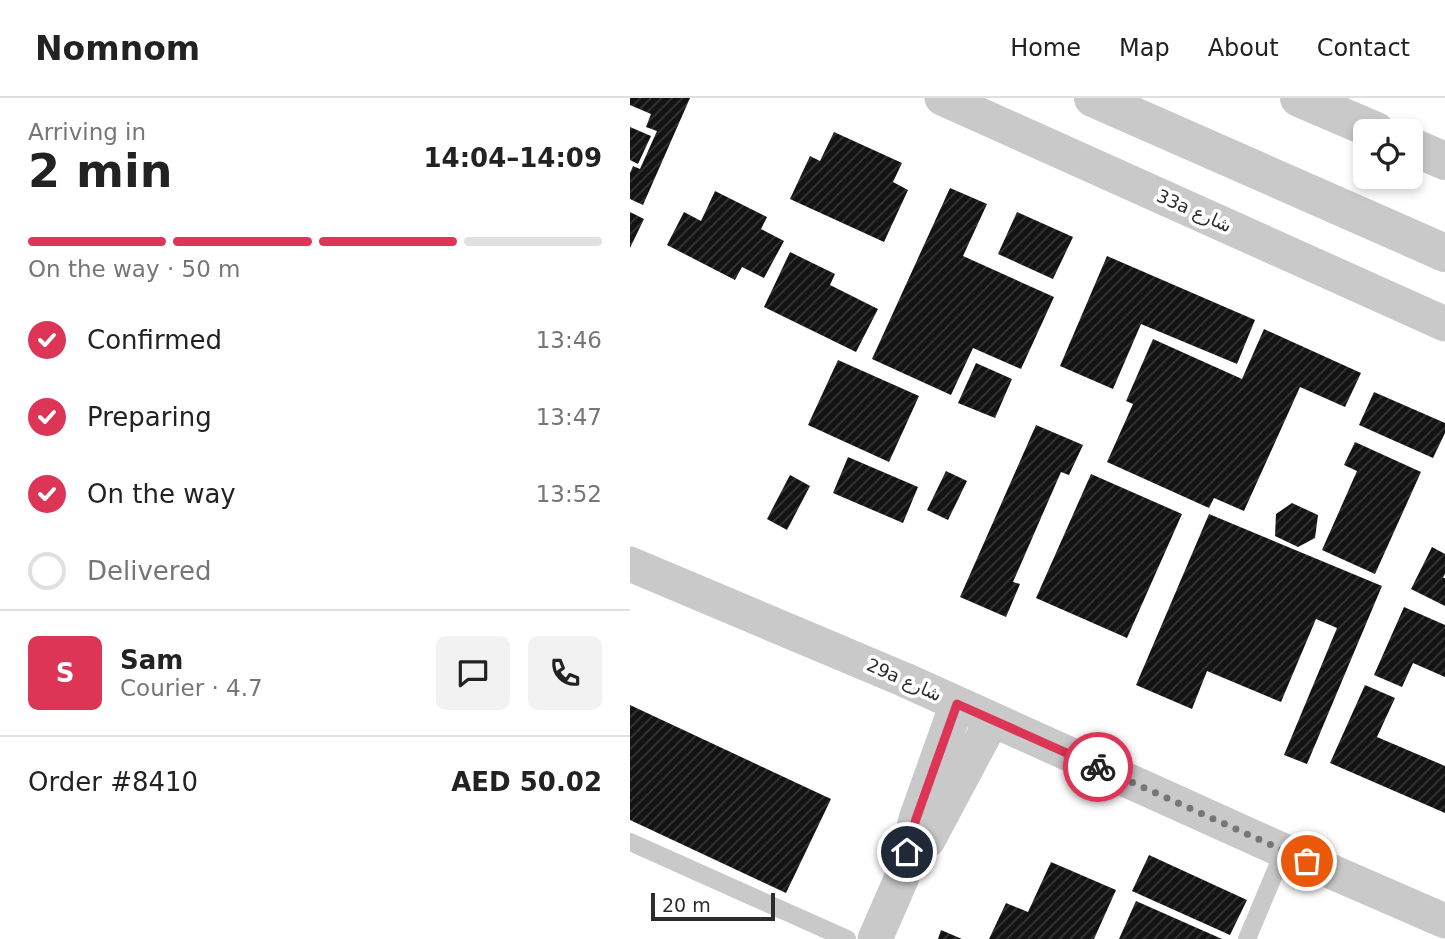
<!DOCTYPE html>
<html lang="en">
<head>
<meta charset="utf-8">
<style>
	:root { --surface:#fff; --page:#f2f2f2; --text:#222; --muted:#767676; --line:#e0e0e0; --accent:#dc3556 }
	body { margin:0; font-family:"DejaVu Sans",Vazirmatn,sans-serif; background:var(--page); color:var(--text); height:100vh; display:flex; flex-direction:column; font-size:26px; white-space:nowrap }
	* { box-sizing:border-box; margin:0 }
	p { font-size:23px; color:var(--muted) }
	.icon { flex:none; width:38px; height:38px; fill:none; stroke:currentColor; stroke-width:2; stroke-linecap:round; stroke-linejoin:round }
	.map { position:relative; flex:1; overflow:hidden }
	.sheet { display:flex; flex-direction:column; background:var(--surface); width:630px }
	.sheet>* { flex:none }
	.tools { position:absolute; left:723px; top:21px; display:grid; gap:14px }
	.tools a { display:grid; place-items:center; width:70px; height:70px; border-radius:10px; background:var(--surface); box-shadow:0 4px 10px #0003; font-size:35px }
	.scale { position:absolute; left:21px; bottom:18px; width:124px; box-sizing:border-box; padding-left:7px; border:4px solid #2c2c2c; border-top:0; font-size:19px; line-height:24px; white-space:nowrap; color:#2c2c2c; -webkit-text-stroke:5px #fff; paint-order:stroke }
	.pin { position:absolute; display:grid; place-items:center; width:60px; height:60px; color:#fff; margin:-30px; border:4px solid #fff; border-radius:50%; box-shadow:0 2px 7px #0007 }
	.courier { position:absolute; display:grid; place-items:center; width:70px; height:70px; margin:-35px; border:5px solid #dc3556; border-radius:50%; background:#fff; color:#222; box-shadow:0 2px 9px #0007 }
	.headline em { font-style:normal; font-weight:700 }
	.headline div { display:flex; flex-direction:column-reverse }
	.headline { display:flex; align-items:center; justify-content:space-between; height:119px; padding:0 28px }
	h1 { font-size:46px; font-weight:700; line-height:52px }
	.bar { display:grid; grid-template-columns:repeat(4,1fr); gap:10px 7px; align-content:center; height:84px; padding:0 28px }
	.bar i { height:9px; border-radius:5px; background:var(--line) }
	.bar .active { background:var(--accent) }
	.bar p { grid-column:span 4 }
	.line { display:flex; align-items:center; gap:18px; padding:0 28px; border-top:2px solid var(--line) }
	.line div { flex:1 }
	.round { display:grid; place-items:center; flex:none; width:74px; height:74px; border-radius:10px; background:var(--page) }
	ol { padding:0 28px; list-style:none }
	li { display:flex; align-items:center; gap:21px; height:77px }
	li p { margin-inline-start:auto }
	li .icon { padding:7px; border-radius:50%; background:var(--accent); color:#fff; stroke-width:4 }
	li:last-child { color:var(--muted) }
	li i { width:38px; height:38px; border:4px solid var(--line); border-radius:50% }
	header { display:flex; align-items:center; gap:42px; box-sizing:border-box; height:98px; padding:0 35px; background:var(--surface); border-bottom:2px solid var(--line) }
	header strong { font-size:33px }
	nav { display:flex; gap:38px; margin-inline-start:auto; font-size:24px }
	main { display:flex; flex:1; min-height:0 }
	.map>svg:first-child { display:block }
	.building { fill:url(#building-hatch) }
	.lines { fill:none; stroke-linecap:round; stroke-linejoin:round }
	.service { stroke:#c9c9c9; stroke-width:18 }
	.minor { stroke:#c9c9c9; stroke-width:35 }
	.tertiary { stroke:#c9c9c9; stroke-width:38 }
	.done { stroke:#767676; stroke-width:7; stroke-dasharray:0 12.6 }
	.route { stroke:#dc3556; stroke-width:9 }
	.labels { text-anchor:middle; stroke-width:7; stroke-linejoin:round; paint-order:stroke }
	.street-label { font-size:18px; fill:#2c2c2c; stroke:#fff }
</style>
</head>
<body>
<header>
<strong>Nomnom</strong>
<nav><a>Home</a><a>Map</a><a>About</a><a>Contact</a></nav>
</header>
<main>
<section class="sheet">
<div class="headline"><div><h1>2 min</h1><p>Arriving in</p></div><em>14:04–14:09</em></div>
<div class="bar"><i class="active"></i><i class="active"></i><i class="active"></i><i></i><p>On the way · 50 m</p></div>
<ol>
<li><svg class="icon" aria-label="check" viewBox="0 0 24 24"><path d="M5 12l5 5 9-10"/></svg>Confirmed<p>13:46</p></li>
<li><svg class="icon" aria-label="check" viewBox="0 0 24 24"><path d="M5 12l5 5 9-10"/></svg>Preparing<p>13:47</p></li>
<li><svg class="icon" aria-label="check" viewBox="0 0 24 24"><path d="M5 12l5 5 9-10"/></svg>On the way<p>13:52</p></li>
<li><i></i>Delivered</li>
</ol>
<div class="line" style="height:126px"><b class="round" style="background:var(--accent);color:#fff">S</b><div><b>Sam</b><p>Courier · 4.7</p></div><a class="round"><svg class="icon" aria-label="chat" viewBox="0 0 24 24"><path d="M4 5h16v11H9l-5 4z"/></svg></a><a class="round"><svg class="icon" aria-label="phone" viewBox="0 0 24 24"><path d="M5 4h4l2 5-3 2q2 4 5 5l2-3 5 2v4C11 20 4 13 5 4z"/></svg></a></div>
<div class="line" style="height:91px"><div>Order #8410</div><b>AED 50.02</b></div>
</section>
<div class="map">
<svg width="815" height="841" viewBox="0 0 815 841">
	<defs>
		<pattern id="building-hatch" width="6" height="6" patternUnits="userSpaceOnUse" patternTransform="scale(1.75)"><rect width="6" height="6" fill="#131313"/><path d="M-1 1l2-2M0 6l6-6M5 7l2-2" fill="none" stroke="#363636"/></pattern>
	</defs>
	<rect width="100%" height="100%" fill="#fff"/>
	<g class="building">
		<path d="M 0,0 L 60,0 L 13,107 L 0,101 L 0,75 L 3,68 L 10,71 L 27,33 L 16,29 L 21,16 L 0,7 Z"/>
		<path d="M 0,29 L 21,38 L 8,66 L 0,62 Z"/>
		<path d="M 204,34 L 272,65 L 263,84 L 278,92 L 254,144 L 160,101 L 180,58 L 190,63 Z"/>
		<path d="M 320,90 L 357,106 L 333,158 L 424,199 L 391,271 L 343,250 L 321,297 L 242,261 Z"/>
		<path d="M 85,93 L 137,119 L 131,131 L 154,143 L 134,180 L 112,169 L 105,182 L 37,147 L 54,114 L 71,123 Z"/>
		<path d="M 0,114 L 14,121 L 0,150 Z"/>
		<path d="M 387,114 L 443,139 L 423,181 L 368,156 Z"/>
		<path d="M 160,154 L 205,176 L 200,187 L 248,211 L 226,254 L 134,209 Z"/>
		<path d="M 477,158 L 625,222 L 607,266 L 511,226 L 483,291 L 430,268 Z"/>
		<path d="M 634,231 L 731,275 L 715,309 L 670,289 L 614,413 L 584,400 L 579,410 L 477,364 L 503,306 L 496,303 L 523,241 L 612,281 Z"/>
		<path d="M 208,262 L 289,298 L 259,364 L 178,327 Z"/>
		<path d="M 346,265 L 382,281 L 365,320 L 328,305 Z"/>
		<path d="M 744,294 L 815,325 L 815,335 L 803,360 L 729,327 Z"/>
		<path d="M 406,327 L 453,347 L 439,377 L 431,374 L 383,484 L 390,486 L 376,519 L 330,499 Z"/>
		<path d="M 725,344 L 791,374 L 745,476 L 692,452 L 727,373 L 714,367 Z"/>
		<path d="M 218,359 L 288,389 L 273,425 L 203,395 Z"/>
		<path d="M 316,373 L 337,383 L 318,422 L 297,412 Z"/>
		<path d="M 461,376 L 552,416 L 497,540 L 406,500 Z"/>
		<path d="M 160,377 L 180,388 L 157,432 L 137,421 Z"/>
		<path d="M 662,405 L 688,417 L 685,440 L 668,449 L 645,438 L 646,416 Z"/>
		<path d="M 579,416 L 752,488 L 677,666 L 654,657 L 707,530 L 686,521 L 651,604 L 577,573 L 562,611 L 506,587 Z"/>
		<path d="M 802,449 L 815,456 L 815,476 L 813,480 L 815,480 L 815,508 L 781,491 Z"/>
		<path d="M 774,509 L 815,527 L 815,579 L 783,565 L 772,589 L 744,577 Z"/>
		<path d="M 735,587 L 765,600 L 747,639 L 815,668 L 815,715 L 700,665 Z"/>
		<path d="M 0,607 L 201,701 L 156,795 L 0,722 Z"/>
		<path d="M 519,757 L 617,802 L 600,837 L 502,793 Z"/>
		<path d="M 421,764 L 486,792 L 464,841 L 359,841 L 376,805 L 398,814 Z"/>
		<path d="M 506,803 L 592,841 L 489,841 Z"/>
		<path d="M 311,832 L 332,841 L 308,841 Z"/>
	</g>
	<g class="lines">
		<g class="service">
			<path d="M 0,744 L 217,841"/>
			<path d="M 617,841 L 654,753"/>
		</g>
		<g class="minor">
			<path d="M 312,0 L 815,226"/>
			<path d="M 0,466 L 275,582 L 654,753 L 815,823"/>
			<path d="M 298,742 L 362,622"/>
			<path d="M 245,841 L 272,779 L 286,721 L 327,606"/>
		</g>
		<g class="tertiary">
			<path d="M 463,0 L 815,155"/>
			<path d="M 669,0 L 746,33"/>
			<path d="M 780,48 L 815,63"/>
		</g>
	</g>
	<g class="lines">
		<path class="done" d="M 468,669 L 677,763"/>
		<path class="route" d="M 277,754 L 286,721 L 327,606 L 468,669"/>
	</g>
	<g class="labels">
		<g class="street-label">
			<text transform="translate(564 113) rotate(24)" y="6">33a شارع</text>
			<text transform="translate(274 582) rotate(24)" y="6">29a شارع</text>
		</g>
	</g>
</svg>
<div class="tools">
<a><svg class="icon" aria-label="locate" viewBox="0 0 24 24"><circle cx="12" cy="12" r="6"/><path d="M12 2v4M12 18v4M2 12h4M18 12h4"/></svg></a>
</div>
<div class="scale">20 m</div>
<div class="pin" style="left:677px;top:763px;background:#ea580c"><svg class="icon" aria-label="bag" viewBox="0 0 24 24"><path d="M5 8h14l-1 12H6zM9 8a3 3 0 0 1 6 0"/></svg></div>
<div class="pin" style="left:277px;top:754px;background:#1f2937"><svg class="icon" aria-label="home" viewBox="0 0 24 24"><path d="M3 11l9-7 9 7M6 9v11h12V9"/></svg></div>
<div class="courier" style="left:468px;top:669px"><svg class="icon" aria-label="bike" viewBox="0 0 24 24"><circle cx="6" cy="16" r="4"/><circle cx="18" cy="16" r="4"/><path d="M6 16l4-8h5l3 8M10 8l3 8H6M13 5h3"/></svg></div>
</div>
</main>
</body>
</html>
